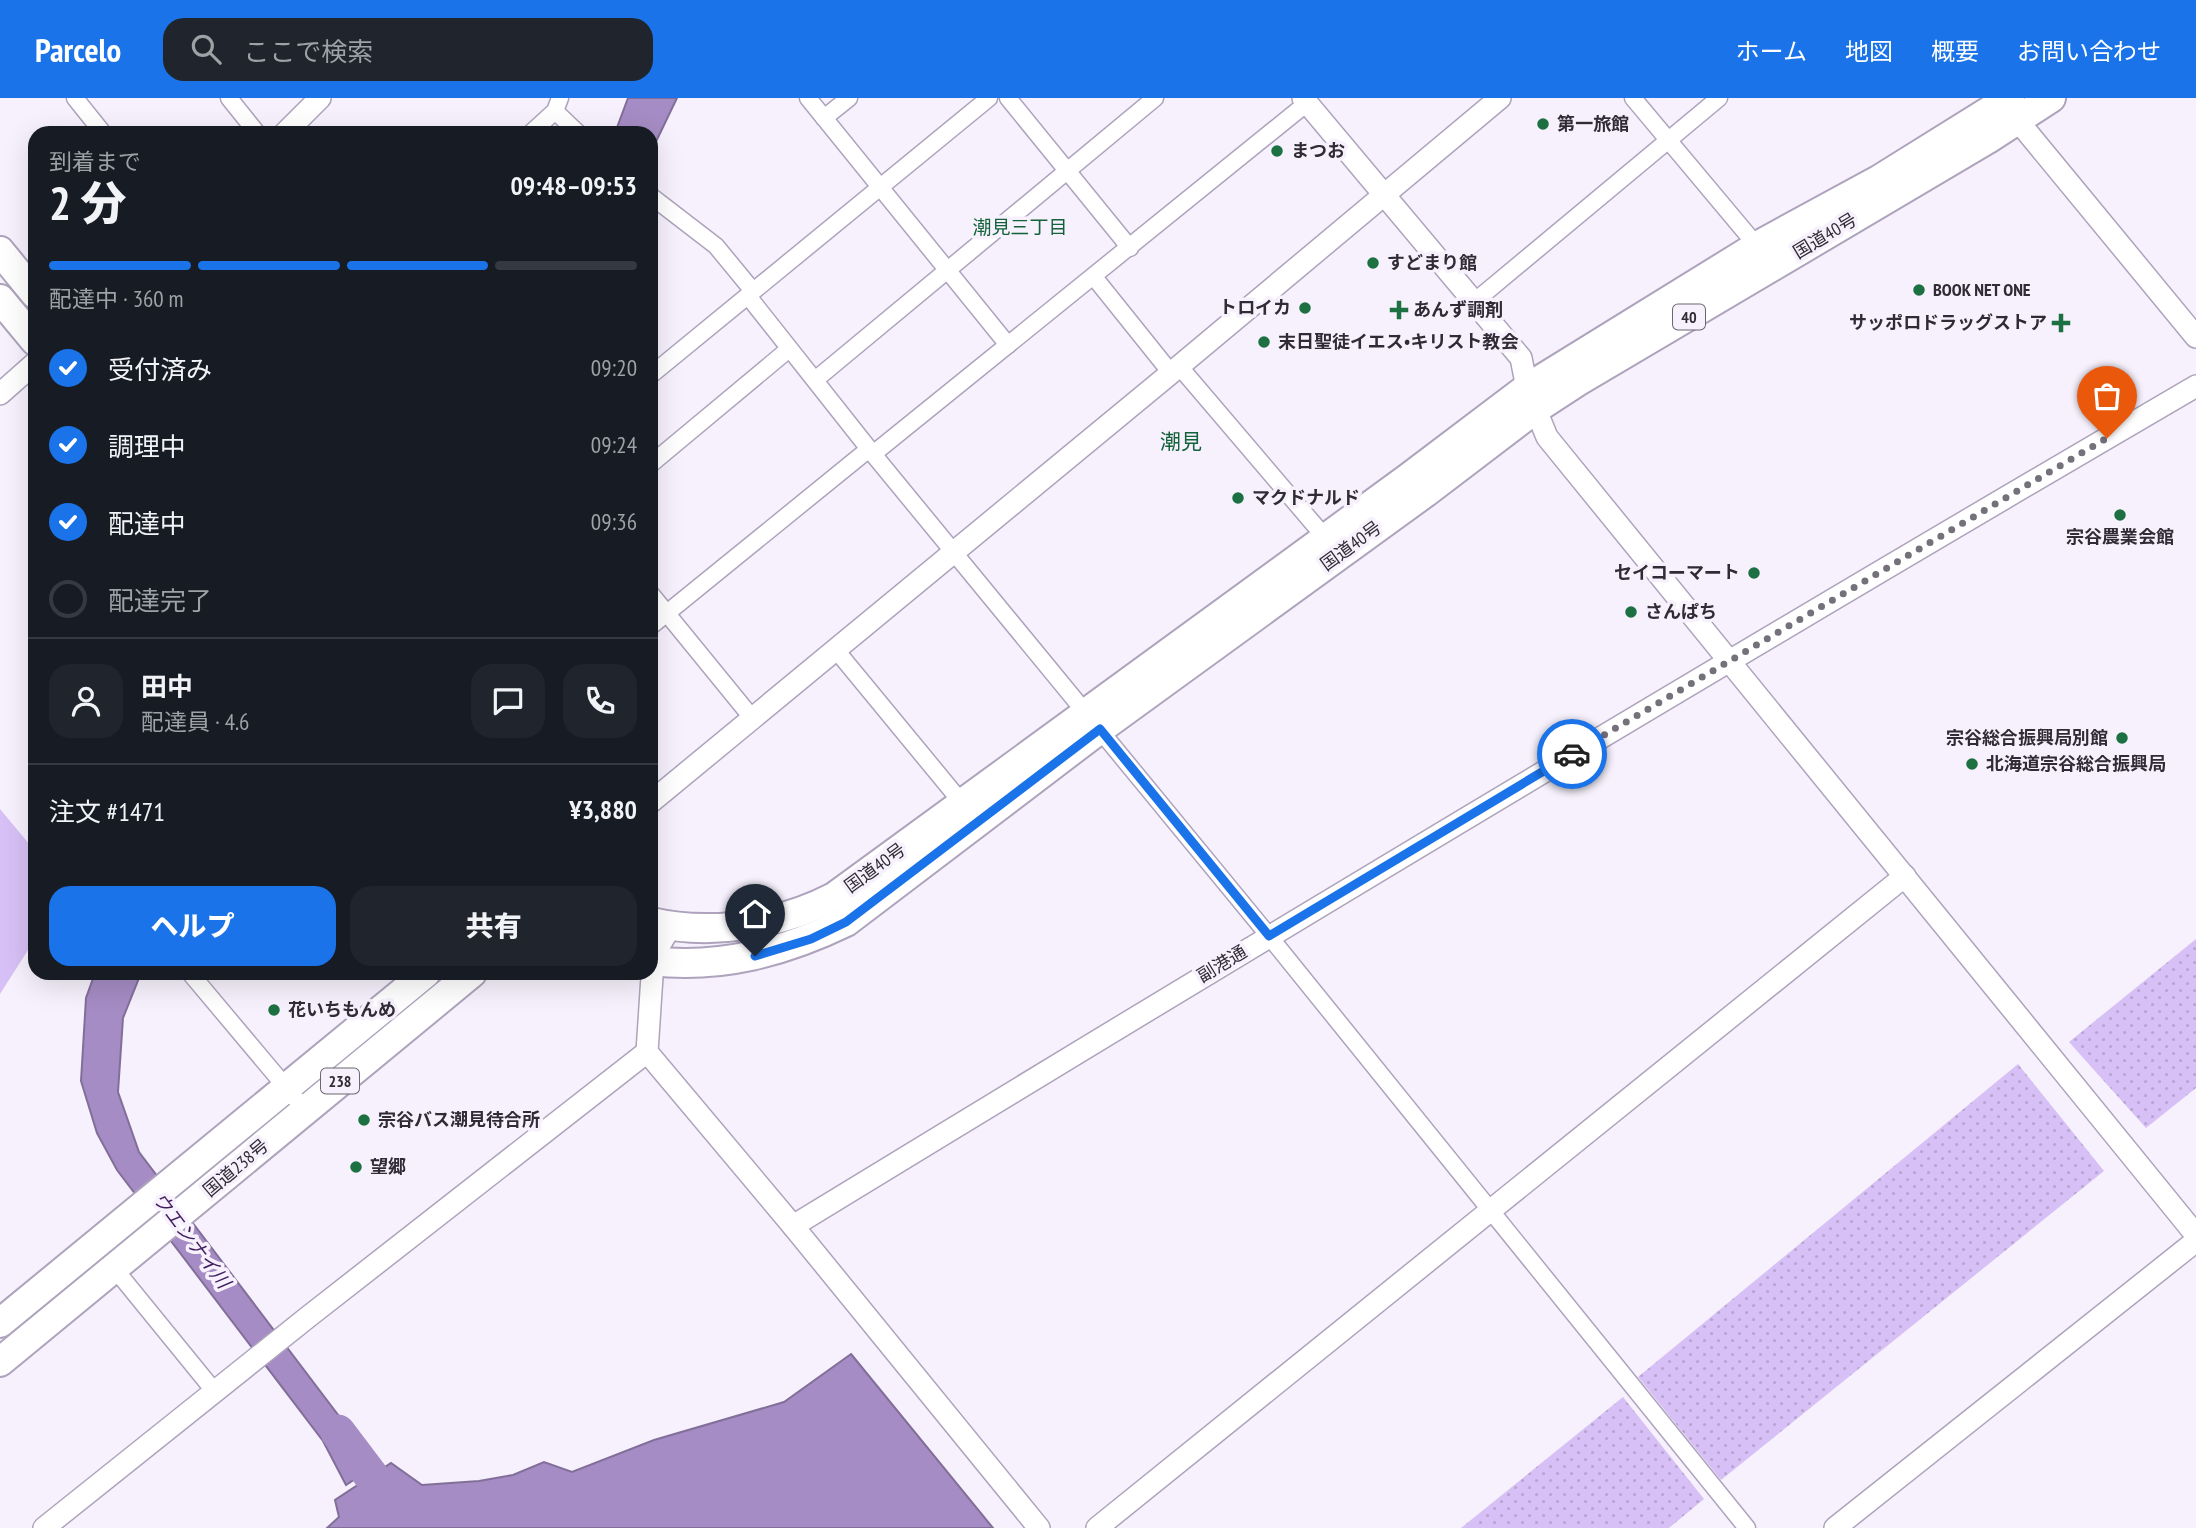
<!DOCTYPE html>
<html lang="ja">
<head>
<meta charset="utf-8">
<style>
	:root { --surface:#171b24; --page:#20242c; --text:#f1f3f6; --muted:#9ea1a6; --line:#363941; --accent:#1a73e8 }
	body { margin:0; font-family:"PT Sans Narrow","Noto Sans JP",sans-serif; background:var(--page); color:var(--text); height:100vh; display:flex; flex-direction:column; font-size:26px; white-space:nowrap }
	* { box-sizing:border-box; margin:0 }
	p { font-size:23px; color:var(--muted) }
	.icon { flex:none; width:38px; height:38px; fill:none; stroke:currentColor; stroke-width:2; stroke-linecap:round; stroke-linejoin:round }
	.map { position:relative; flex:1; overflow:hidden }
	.details { position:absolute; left:28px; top:28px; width:630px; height:854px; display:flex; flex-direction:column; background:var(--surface); border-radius:21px; box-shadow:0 7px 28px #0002 }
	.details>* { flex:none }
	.pin { position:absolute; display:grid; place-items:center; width:60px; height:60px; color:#fff; margin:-72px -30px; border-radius:50% 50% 50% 0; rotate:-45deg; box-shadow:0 0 7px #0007 }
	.pin .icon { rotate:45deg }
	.courier { position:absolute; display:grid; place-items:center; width:70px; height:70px; margin:-35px; border:5px solid #1a73e8; border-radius:50%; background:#fff; color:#222; box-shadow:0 2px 9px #0007 }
	.headline em { font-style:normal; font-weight:800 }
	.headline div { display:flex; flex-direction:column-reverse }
	.headline { display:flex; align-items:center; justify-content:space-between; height:119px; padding:0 21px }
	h1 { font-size:46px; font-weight:800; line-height:52px }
	.bar { display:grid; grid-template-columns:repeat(4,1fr); gap:10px 7px; align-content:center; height:84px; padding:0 21px }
	.bar i { height:9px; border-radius:5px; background:var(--line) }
	.bar .active { background:var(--accent) }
	.bar p { grid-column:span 4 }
	.line { display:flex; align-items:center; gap:18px; padding:0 21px; border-top:2px solid var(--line) }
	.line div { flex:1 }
	.round { display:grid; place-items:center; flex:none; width:74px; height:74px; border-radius:21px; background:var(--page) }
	ol { padding:0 21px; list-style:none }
	li { display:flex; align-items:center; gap:21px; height:77px }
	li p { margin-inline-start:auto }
	li .icon { padding:7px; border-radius:50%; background:var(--accent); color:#fff; stroke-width:4 }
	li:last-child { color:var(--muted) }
	li i { width:38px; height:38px; border:4px solid var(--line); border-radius:50% }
	.action { display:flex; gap:14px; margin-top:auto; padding:14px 21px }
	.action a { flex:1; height:80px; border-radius:21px; background:var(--accent); color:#fff; font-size:28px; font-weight:800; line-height:80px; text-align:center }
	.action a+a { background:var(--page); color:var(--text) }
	header { display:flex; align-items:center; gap:42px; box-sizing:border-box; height:98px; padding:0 35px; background:var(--accent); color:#fff }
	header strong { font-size:33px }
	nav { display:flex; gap:38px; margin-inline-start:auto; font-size:24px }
	.search { width:490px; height:63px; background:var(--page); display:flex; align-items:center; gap:18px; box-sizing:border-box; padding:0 24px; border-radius:21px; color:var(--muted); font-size:26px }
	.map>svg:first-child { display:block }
	.green { fill:#d7c0f5 }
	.park { fill:url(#park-dots) }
	.water { fill:#a58cc4; stroke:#826f99; stroke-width:2 }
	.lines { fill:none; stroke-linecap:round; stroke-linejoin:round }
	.river { stroke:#a58cc4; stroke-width:35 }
	.street-casing { stroke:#aea3bc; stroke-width:19 }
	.secondary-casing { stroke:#aea3bc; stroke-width:24 }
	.highway-casing { stroke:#aea3bc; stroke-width:32 }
	.street { stroke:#fff; stroke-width:16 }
	.secondary { stroke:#fff; stroke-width:21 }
	.highway { stroke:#fff; stroke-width:28 }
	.done { stroke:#75717b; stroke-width:7; stroke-dasharray:0 12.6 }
	.route { stroke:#1a73e8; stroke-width:9 }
	.poi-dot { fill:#1c7042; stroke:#f6f1fc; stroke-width:2.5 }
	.labels { text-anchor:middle; stroke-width:7; stroke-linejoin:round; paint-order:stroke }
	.shield { fill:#f6f1fc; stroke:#6b6771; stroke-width:2 }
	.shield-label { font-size:16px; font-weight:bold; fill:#302c36 }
	.poi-label { font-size:18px; font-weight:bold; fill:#302c36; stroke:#f6f1fc; text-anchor:start }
	.street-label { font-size:18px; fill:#302c36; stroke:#f6f1fc }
	.neighbourhood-label { font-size:19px; fill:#146239; stroke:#f6f1fc }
	.water-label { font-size:19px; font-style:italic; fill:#3f1c5e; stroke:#f6f1fc }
	.quarter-label { font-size:21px; fill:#146239; stroke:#f6f1fc }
</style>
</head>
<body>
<header>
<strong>Parcelo</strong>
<div class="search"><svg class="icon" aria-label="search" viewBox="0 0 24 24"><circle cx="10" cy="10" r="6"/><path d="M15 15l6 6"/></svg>ここで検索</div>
<nav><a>ホーム</a><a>地図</a><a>概要</a><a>お問い合わせ</a></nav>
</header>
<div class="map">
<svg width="2196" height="1430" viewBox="0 0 2196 1430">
	<defs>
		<pattern id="park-dots" width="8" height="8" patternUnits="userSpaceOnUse" patternTransform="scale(1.75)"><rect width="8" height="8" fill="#d7c0f5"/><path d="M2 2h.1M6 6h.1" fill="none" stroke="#b9a5d3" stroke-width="1.8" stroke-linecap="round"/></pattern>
	</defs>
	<rect width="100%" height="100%" fill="#f6f1fc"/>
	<path class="green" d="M 0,711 L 35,753 L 35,841 L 0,896 Z"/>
	<g class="park">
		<path d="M 2196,841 L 2196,990 L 2146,1030 L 2069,944 Z"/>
		<path d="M 2018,966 L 2104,1073 L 1721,1382 L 1638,1279 Z"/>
		<path d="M 1623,1299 L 1704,1401 L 1669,1430 L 1461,1430 Z"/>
	</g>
	<g class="water">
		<path d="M 628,0 L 677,0 L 651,54 L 651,35 L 615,35 Z"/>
		<path d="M 95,875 L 141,875 L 123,920 L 118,994 L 139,1054 L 376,1367 L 346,1387 L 323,1343 L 117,1072 L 97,1035 L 81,983 L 86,900 Z"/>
		<path d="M 851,1256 L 993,1430 L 327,1430 L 339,1419 L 335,1402 L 391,1365 L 422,1387 L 479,1383 L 513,1377 L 544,1364 L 572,1374 L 654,1342 L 784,1304 Z"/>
	</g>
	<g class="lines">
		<path class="river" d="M 338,1334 L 372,1379"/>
		<defs>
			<g id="street">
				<path d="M 75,0 L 103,35"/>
				<path d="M 229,0 L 257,35"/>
				<path d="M 808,0 L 1008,247"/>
				<path d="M 1008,0 L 1130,150"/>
				<path d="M 1633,0 L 1762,154"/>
				<path d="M 555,13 L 578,35"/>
				<path d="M 824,20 L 849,0"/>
				<path d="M 531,35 L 555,13 L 560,0"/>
				<path d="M 651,98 L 716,148 L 753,193"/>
				<path d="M 1094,179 L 1171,275"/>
				<path d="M 748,198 L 873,356 L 1269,838 L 1747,1430"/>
				<path d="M 1474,204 L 1719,0"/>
				<path d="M 1179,268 L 1329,444"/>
				<path d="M 651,277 L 989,0"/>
				<path d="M 815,282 L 1155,0"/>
				<path d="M 873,356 L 1307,5"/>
				<path d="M 651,366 L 789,251"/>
				<path d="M 651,496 L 753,621"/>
				<path d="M 651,528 L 869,351"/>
				<path d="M 836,552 L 967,711"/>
				<path d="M 653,863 L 674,828"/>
				<path d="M 190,875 L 305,1012"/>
				<path d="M 114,1170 L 215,1294"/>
			</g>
			<g id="secondary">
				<path d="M 1303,0 L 1521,260 L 1527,290 L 1547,339 L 2196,1137"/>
				<path d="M 2009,12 L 2196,239"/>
				<path d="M 285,35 L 320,0"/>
				<path d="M 0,296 L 35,265"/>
				<path d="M 651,704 L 1171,275 L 1500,0"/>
				<path d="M 653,863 L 647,954 L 793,1128 L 1039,1430"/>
				<path d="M 793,1128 C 1258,844 1725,563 2196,288"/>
				<path d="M 44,1430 L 308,1219 L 647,954"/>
				<path d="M 1097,1430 L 1905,778"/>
				<path d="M 1835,1430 L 2196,1143"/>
			</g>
			<g id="highway">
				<path d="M 0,153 L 35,196"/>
				<path d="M 0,201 L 35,243"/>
				<path d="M 651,824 C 711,838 780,827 834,799 L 1408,380 L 1527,290 L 1757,148 L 1880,81 L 2010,0"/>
				<path d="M 651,863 C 721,871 784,854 846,824 L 1100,631 L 1425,395 L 1534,312 L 1577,284 L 1988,41 L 2051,0"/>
				<path d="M 0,1225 L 426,875"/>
				<path d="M 0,1264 L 472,875"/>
			</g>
		</defs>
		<use href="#street" class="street-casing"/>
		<use href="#secondary" class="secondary-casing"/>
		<use href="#highway" class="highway-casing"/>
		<use href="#street" class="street"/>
		<use href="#secondary" class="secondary"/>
		<use href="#highway" class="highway"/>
	</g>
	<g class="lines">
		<path class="done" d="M 1572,656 L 2107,340"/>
		<path class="route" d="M 755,858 L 811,841 L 846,824 L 1100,631 L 1269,838 L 1572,656"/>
	</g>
	<g class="poi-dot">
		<circle cx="1543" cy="26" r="7"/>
		<circle cx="1277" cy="53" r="7"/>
		<circle cx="1373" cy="165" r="7"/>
		<circle cx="1919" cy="192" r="7"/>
		<circle cx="1305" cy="210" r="7"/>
		<path d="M1395.5 201.5h7v7h7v7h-7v7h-7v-7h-7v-7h7z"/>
		<path d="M2057.5 214.5h7v7h7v7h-7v7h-7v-7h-7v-7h7z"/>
		<circle cx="1264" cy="244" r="7"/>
		<circle cx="1238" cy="400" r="7"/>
		<circle cx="2120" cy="417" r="7"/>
		<circle cx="1754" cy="475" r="7"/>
		<circle cx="1631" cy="514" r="7"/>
		<circle cx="2122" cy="640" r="7"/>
		<circle cx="1972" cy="666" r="7"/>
		<circle cx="274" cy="912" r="7"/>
		<circle cx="364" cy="1022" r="7"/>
		<circle cx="356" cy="1069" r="7"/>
	</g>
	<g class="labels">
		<g class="shield">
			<rect x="1673" y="206.5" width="32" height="25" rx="5"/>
			<rect x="321" y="970.5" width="38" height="25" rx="5"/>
		</g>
		<g class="shield-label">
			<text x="1689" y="225">40</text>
			<text x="340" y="989">238</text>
		</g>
		<g class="poi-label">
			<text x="1557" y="32">第一旅館</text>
			<text x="1291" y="59">まつお</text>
			<text x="1387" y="171">すどまり館</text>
			<text x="1933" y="198">BOOK NET ONE</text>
			<text x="1291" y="216" text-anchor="end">トロイカ</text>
			<text x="1413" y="218">あんず調剤</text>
			<text x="2047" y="231" text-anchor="end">サッポロドラッグストア</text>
			<text x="1278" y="250">末日聖徒イエス•キリスト教会</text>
			<text x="1252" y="406">マクドナルド</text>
			<text x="2120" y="445" text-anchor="middle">宗谷農業会館</text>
			<text x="1740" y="481" text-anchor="end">セイコーマート</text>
			<text x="1645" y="520">さんぱち</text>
			<text x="2108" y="646" text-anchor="end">宗谷総合振興局別館</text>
			<text x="1986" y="672">北海道宗谷総合振興局</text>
			<text x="288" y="918">花いちもんめ</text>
			<text x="378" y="1028">宗谷バス潮見待合所</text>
			<text x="370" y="1075">望郷</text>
		</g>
		<g class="street-label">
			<text transform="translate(1825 138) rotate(-31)" y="6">国道40号</text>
			<text transform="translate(1351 448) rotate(-36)" y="6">国道40号</text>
			<text transform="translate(875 770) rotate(-36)" y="6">国道40号</text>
			<text transform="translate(1222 866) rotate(-31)" y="6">副港通</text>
			<text transform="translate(236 1070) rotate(-40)" y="6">国道238号</text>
		</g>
		<g class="neighbourhood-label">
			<text x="1020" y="136">潮見三丁目</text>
		</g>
		<g class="water-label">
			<text transform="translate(192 1142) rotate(53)" y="7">ウエンナイ川</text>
		</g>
		<g class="quarter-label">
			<text x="1181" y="351">潮見</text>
		</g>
	</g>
</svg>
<div class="pin" style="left:2107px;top:340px;background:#ea580c"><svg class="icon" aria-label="bag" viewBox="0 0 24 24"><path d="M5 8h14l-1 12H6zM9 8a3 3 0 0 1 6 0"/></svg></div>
<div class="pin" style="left:755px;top:858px;background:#1f2937"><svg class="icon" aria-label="home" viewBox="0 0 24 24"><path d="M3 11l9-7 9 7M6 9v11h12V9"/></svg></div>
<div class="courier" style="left:1572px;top:656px"><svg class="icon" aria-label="car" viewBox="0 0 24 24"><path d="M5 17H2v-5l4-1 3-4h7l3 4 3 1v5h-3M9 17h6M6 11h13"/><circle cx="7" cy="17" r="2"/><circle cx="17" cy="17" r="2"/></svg></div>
<section class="details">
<div class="headline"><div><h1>2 分</h1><p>到着まで</p></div><em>09:48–09:53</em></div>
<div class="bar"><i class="active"></i><i class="active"></i><i class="active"></i><i></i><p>配達中 · 360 m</p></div>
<ol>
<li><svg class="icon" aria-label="check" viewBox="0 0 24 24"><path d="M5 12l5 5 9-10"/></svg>受付済み<p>09:20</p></li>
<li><svg class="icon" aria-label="check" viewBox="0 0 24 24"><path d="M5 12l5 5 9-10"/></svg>調理中<p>09:24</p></li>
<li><svg class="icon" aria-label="check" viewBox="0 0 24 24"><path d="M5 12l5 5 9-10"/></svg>配達中<p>09:36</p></li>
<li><i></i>配達完了</li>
</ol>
<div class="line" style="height:126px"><a class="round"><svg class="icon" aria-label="person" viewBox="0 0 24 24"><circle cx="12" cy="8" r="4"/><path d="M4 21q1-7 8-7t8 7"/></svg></a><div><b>田中</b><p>配達員 · 4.6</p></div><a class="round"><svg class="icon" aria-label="chat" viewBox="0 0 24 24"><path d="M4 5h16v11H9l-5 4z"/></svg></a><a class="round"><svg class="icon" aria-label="phone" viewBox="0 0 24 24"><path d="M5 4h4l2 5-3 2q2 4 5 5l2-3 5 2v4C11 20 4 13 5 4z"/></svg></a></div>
<div class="line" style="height:91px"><div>注文 #1471</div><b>¥3,880</b></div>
<div class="action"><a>ヘルプ</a><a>共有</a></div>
</section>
</div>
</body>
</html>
